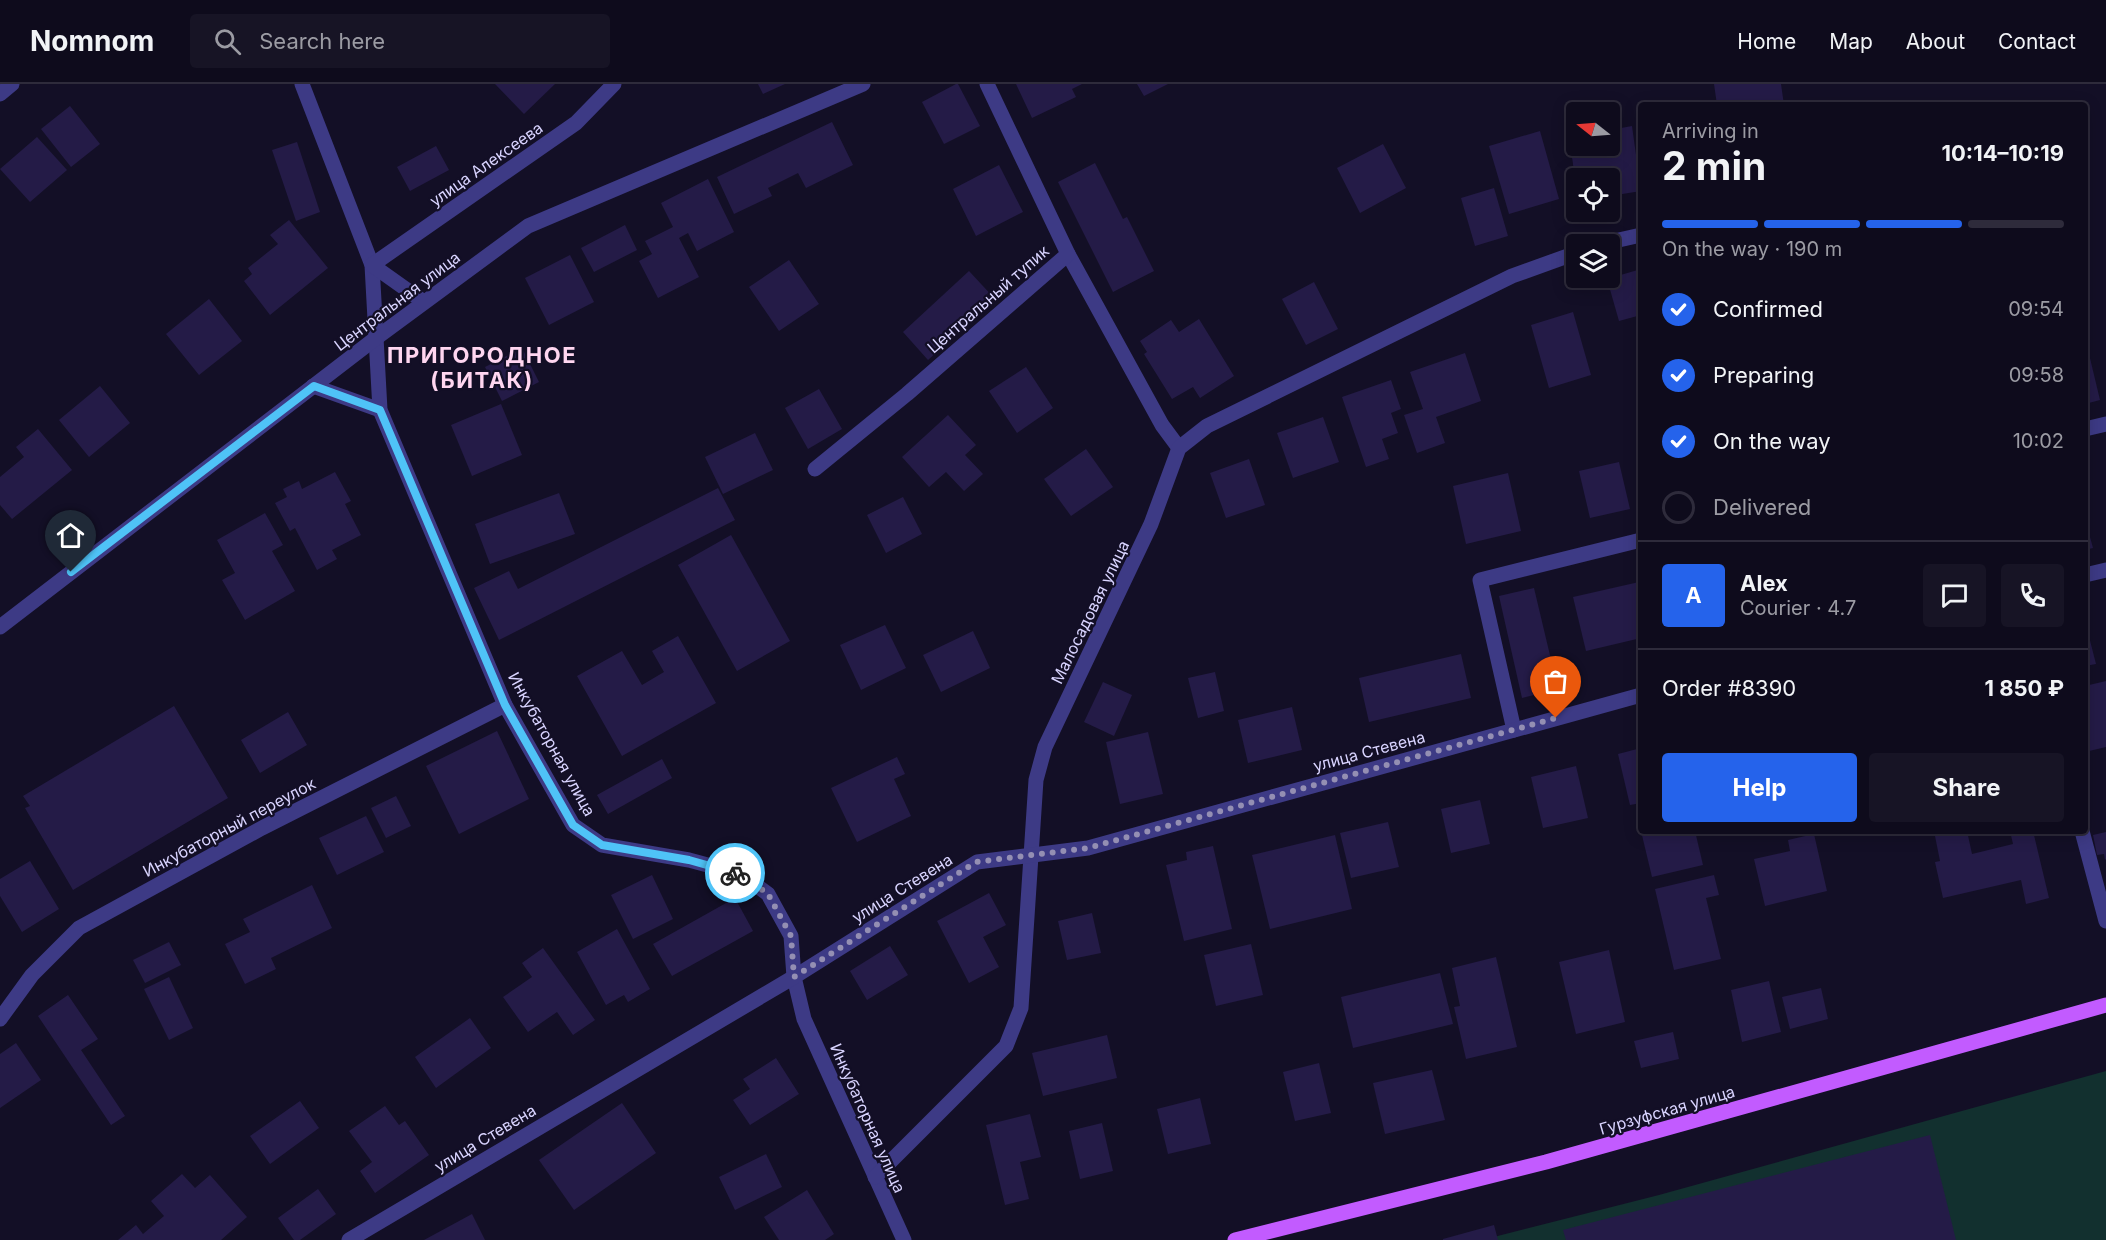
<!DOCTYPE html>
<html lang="en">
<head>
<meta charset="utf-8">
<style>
	:root { --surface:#0e0b1c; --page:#171425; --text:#f1f3f6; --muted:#9b9ba3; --line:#2e2b3b; --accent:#2563eb }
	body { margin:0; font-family:Inter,sans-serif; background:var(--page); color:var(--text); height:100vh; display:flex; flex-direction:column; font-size:22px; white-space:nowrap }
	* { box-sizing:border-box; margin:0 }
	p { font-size:20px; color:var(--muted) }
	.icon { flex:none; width:33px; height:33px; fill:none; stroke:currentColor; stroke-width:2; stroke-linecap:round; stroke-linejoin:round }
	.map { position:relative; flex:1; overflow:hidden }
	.drawer { position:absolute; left:1638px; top:18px; width:450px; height:732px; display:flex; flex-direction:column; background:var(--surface); border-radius:6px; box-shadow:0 3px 15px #0003,0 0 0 2px var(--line) }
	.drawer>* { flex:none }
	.needle { width:39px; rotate:287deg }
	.fabs { position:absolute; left:1566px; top:18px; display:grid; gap:12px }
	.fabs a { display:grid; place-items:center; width:54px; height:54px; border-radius:6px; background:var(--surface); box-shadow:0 3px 15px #0003,0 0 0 2px var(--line); font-size:30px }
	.pin { position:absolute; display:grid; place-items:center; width:51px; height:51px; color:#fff; margin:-62px -26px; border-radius:50% 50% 50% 0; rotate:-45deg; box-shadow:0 0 6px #0007 }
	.pin .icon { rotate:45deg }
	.courier { position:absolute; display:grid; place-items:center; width:60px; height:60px; margin:-30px; border:4px solid #4fc3f7; border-radius:50%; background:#fff; color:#222; box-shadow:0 2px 8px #0007 }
	.head em { font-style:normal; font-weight:700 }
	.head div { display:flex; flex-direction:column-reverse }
	.head { display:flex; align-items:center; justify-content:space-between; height:102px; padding:0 24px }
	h1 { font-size:39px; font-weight:700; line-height:45px }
	.bar { display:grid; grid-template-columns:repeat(4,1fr); gap:9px 6px; align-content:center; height:72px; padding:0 24px }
	.bar i { height:8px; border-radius:4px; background:var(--line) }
	.bar .selected { background:var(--accent) }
	.bar p { grid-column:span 4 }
	.line { display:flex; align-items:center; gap:15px; padding:0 24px; border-top:2px solid var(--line) }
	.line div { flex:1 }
	.round { display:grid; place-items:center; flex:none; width:63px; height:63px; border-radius:6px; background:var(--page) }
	ol { padding:0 24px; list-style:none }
	li { display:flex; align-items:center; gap:18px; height:66px }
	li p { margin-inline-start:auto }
	li .icon { padding:6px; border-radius:50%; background:var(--accent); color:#fff; stroke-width:4 }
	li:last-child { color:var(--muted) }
	li i { width:33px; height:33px; border:3px solid var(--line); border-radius:50% }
	.action { display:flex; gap:12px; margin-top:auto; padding:12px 24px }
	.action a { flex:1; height:69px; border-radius:6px; background:var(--accent); color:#fff; font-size:24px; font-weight:700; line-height:69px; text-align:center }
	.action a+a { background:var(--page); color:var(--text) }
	header { display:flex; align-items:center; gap:36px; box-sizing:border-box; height:84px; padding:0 30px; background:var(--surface); border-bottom:2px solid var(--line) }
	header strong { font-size:28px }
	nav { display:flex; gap:33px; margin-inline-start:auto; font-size:21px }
	.search { width:420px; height:54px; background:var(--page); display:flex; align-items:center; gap:15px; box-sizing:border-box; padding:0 21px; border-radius:6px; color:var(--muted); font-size:22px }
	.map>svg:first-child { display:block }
	.green { fill:#12302f }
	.building { fill:#241b47 }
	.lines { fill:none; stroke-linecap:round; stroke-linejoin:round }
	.minor { stroke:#3d3a85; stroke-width:15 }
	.major { stroke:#c25bff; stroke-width:15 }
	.done { stroke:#948fb3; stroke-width:6; stroke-dasharray:0 10.8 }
	.route { stroke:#4fc3f7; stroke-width:8 }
	.labels { text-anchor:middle; stroke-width:4.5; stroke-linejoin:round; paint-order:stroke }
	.street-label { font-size:16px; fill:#d9d4ff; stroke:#130f26 }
	.district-label { font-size:22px; font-weight:bold; letter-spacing:1.5px; fill:#ffd6f0; stroke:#130f26 }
</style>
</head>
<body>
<header>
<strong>Nomnom</strong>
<div class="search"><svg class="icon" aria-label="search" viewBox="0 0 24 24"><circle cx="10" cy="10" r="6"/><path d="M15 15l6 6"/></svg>Search here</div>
<nav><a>Home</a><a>Map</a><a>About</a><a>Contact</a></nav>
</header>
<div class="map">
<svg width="2106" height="1156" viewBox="0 0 2106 1156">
	<rect width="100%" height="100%" fill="#130f26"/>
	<path class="green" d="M 2106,987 L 2106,1156 L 1482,1156 L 1659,1111 Z"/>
	<g class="building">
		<path d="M 495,0 L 555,0 L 524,30 Z"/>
		<path d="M 758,0 L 785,0 L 763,10 Z"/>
		<path d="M 956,0 L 958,0 L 980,42 L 944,60 L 922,18 Z"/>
		<path d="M 1016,0 L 1082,0 L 1072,5 L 1076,13 L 1032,34 Z"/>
		<path d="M 1137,0 L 1168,0 L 1144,12 Z"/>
		<path d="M 1714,0 L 1781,0 L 1784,21 L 1717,21 Z"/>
		<path d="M 70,22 L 100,60 L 71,83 L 41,45 Z"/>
		<path d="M 832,38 L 853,81 L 806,104 L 798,89 L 768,104 L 772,112 L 734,130 L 717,93 Z"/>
		<path d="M 1632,42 L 1641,107 L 1610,112 L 1610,94 L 1575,94 L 1569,52 L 1576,50 L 1576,62 L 1610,62 L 1610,46 Z"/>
		<path d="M 1540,47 L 1559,115 L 1509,130 L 1489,62 Z"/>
		<path d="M 37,53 L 67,86 L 30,118 L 0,85 Z"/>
		<path d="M 297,58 L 320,128 L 296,137 L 272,66 Z"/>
		<path d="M 1383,60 L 1406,104 L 1360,129 L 1337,84 Z"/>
		<path d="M 436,62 L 449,86 L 410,107 L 397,83 Z"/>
		<path d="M 1095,79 L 1123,135 L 1127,133 L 1154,187 L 1113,208 L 1058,98 Z"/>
		<path d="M 999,81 L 1023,128 L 976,152 L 953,105 Z"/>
		<path d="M 708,95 L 734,148 L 697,167 L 688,149 L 679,154 L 699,193 L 658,214 L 639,177 L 652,170 L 645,157 L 673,143 L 661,119 Z"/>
		<path d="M 1494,104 L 1508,152 L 1475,162 L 1461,114 Z"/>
		<path d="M 289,136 L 328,184 L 270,231 L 244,197 L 252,190 L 248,184 L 278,160 L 270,151 Z"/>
		<path d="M 625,141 L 637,166 L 594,188 L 581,164 Z"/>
		<path d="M 570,171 L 594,218 L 549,241 L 525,194 Z"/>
		<path d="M 789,176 L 819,220 L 779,247 L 749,203 Z"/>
		<path d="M 1641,185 L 1641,231 L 1619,237 L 1607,195 Z"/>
		<path d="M 969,187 L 995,215 L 928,276 L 903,248 Z"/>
		<path d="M 1314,198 L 1338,245 L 1306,261 L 1282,215 Z"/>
		<path d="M 209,215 L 242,257 L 199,291 L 166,250 Z"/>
		<path d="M 1573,228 L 1591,291 L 1549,304 L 1531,241 Z"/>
		<path d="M 1199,235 L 1234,292 L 1200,314 L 1193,303 L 1172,315 L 1144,270 L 1147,268 L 1140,257 L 1171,236 L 1179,248 Z"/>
		<path d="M 522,264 L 539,298 L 502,317 L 485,283 Z"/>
		<path d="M 1465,269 L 1481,317 L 1436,333 L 1445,359 L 1417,369 L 1404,331 L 1423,325 L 1410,288 Z"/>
		<path d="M 2089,270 L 2100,316 L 2085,320 L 2085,271 Z"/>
		<path d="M 1026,283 L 1053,324 L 1017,349 L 989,307 Z"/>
		<path d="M 1391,296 L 1401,325 L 1391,329 L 1398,349 L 1382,355 L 1389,375 L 1366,383 L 1342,313 Z"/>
		<path d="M 100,302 L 130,339 L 89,373 L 59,336 Z"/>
		<path d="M 819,305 L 842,345 L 808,365 L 785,324 Z"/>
		<path d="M 501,320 L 522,371 L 472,392 L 451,341 Z"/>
		<path d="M 948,331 L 976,361 L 965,371 L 983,390 L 964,407 L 946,388 L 929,403 L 902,373 Z"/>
		<path d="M 1323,333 L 1339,378 L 1293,394 L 1277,349 Z"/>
		<path d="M 38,345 L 72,386 L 12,435 L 0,421 L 0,393 L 24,373 L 16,363 Z"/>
		<path d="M 755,349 L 773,386 L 723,410 L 705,373 Z"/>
		<path d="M 1086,365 L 1113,403 L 1071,432 L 1044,395 Z"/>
		<path d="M 1249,375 L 1265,421 L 1226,434 L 1210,389 Z"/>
		<path d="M 1619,378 L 1630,425 L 1590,434 L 1579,387 Z"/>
		<path d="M 335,388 L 351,417 L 345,420 L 361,451 L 332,466 L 337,475 L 317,486 L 295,444 L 290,447 L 275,419 L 287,413 L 283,405 L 299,397 L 302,405 Z"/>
		<path d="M 1508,389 L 1521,447 L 1466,460 L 1453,402 Z"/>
		<path d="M 718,404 L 735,436 L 499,556 L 474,504 L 509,487 L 518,505 Z"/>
		<path d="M 559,409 L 575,450 L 490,480 L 475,440 Z"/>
		<path d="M 903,413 L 922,450 L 886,469 L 867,431 Z"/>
		<path d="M 265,429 L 283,461 L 272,467 L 295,507 L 245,536 L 222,496 L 235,489 L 217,456 Z"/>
		<path d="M 2085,435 L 2093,464 L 2085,466 Z"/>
		<path d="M 731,451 L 790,557 L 737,587 L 678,481 Z"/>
		<path d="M 1639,498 L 1641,554 L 1586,567 L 1573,513 Z"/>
		<path d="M 1534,504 L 1558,605 L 1522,614 L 1499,512 Z"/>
		<path d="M 2085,537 L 2096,580 L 2085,582 Z"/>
		<path d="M 885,541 L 906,584 L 861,606 L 840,561 Z"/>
		<path d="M 973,547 L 990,584 L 941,608 L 923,571 Z"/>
		<path d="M 678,552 L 716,619 L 622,672 L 577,592 L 622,567 L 642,601 L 664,588 L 652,567 Z"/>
		<path d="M 1461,570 L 1471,614 L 1369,638 L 1359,594 Z"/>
		<path d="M 1215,588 L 1224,627 L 1198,634 L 1188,594 Z"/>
		<path d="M 2106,597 L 2106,663 L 2085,668 L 2085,602 Z"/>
		<path d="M 1103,598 L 1132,611 L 1114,652 L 1084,638 Z"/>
		<path d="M 174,622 L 228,714 L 73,806 L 25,724 L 30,722 L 23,712 Z"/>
		<path d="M 1292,623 L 1302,666 L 1248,679 L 1238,636 Z"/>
		<path d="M 288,628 L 307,661 L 260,689 L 241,656 Z"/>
		<path d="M 497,647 L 529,715 L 459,750 L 426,682 Z"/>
		<path d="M 1148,648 L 1163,710 L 1120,720 L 1106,658 Z"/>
		<path d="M 1641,664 L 1641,719 L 1630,721 L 1618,670 Z"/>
		<path d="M 897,673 L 905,690 L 894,695 L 911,732 L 857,758 L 831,704 Z"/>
		<path d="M 662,675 L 672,694 L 608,730 L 597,711 Z"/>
		<path d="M 1576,682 L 1588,734 L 1543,744 L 1531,693 Z"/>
		<path d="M 396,712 L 411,742 L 386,754 L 371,724 Z"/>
		<path d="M 1480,716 L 1490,760 L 1451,769 L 1441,725 Z"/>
		<path d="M 366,732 L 384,768 L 337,791 L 319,754 Z"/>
		<path d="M 1388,738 L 1399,783 L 1351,794 L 1340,749 Z"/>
		<path d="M 1641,747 L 1695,747 L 1703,781 L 1652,793 Z"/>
		<path d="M 1934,747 L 1967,747 L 1972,770 L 2013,760 L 2010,747 L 2033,747 L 2049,814 L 2026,820 L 2021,796 L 1943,814 L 1935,778 L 1940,777 Z"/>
		<path d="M 2106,748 L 2106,775 L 2105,776 L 2104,770 L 2097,771 L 2093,751 Z"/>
		<path d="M 1814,750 L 1827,807 L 1765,822 L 1754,775 L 1790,767 L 1788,756 Z"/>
		<path d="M 1335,751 L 1352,825 L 1270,845 L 1252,771 Z"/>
		<path d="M 1213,762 L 1232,845 L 1184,857 L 1166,781 L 1187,776 L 1186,768 Z"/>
		<path d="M 30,777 L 59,825 L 22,848 L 0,812 L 0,795 Z"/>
		<path d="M 652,791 L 673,835 L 633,855 L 611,811 Z"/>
		<path d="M 1714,791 L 1719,811 L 1706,814 L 1721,875 L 1674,886 L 1655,805 Z"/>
		<path d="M 312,801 L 332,844 L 271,874 L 276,885 L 245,900 L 225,860 L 250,848 L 243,835 Z"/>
		<path d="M 989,809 L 1006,841 L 983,853 L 999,883 L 969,899 L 937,837 Z"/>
		<path d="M 735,814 L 753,847 L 672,892 L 653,860 Z"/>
		<path d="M 1092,829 L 1101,869 L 1067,876 L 1058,837 Z"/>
		<path d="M 617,845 L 650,905 L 628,918 L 624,911 L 606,921 L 577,868 Z"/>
		<path d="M 169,858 L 181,881 L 145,899 L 133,876 Z"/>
		<path d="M 1251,860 L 1263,911 L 1216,922 L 1204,871 Z"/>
		<path d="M 890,862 L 908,891 L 867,916 L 850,887 Z"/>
		<path d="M 543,864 L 595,936 L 573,951 L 557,928 L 528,948 L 503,913 L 532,893 L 522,879 Z"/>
		<path d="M 1609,866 L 1625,938 L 1576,950 L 1559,878 Z"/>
		<path d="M 1496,873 L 1517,963 L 1466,975 L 1454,923 L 1460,922 L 1452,884 Z"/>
		<path d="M 1440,889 L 1453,940 L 1353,964 L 1341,913 Z"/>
		<path d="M 169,893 L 193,944 L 169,956 L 144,905 Z"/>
		<path d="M 1769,897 L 1781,948 L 1742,958 L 1731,906 Z"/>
		<path d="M 1821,904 L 1828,935 L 1790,945 L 1782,913 Z"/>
		<path d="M 68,911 L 98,955 L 81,966 L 125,1032 L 111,1041 L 38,932 Z"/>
		<path d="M 470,934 L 491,964 L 436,1004 L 415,973 Z"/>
		<path d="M 1673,948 L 1679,975 L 1641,984 L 1634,957 Z"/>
		<path d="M 1107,951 L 1117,994 L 1043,1012 L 1032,969 Z"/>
		<path d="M 16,959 L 41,996 L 0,1024 L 0,970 Z"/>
		<path d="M 776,974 L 799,1010 L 750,1041 L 733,1016 L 750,1005 L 743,995 Z"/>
		<path d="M 1319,979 L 1331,1029 L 1295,1037 L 1283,988 Z"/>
		<path d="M 1432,986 L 1445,1036 L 1385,1050 L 1373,999 Z"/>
		<path d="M 1200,1014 L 1211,1060 L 1168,1070 L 1157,1025 Z"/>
		<path d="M 300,1017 L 319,1044 L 270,1080 L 250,1052 Z"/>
		<path d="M 622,1019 L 656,1069 L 574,1126 L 539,1076 Z"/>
		<path d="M 385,1022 L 399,1041 L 405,1037 L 429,1071 L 375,1109 L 360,1087 L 372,1078 L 349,1047 Z"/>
		<path d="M 1030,1030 L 1041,1073 L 1020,1078 L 1029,1115 L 1005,1121 L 986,1041 Z"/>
		<path d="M 1102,1039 L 1113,1087 L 1080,1095 L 1069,1047 Z"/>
		<path d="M 1930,1051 L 1956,1156 L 1566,1156 L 1563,1146 Z"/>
		<path d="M 766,1070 L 782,1103 L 735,1126 L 719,1093 Z"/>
		<path d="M 182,1090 L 195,1104 L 210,1091 L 247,1133 L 221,1156 L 118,1156 L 136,1141 L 143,1150 L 164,1132 L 151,1117 Z"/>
		<path d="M 318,1105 L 336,1130 L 300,1156 L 294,1156 L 278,1134 Z"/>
		<path d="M 807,1106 L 834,1150 L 825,1156 L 779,1156 L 764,1133 Z"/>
		<path d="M 472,1130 L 485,1156 L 424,1156 Z"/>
		<path d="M 1494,1141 L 1498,1156 L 1443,1156 L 1443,1155 Z"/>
	</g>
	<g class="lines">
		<g class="minor">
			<path d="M 302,0 L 372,181 L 380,326 L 505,621 L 573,741 L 602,761 L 689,776 L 741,790 L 768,810 L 791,852 L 794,893 L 804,935 L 904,1156"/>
			<path d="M 0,10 L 12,0"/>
			<path d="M 1601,160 L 1641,151"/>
			<path d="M 1068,170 L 1162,341 L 1179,364"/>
			<path d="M 424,218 L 372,181 L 576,39 L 614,0"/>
			<path d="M 313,302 L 380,326"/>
			<path d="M 2085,345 L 2106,340"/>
			<path d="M 815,385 L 907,310 L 1068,170 L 987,0"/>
			<path d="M 2085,491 L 2106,486"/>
			<path d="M 0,543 L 376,254 L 528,142 L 863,0"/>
			<path d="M 1514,646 L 1480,496 L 1641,456"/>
			<path d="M 2082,747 L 2106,837"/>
			<path d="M 0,935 L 32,891 L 79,844 L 262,744 L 505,621"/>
			<path d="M 875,1093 L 1006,962 L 1021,924 L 1036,696 L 1045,663 L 1151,440 L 1179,364 L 1207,342 L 1512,192 L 1576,169"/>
			<path d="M 349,1156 L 794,893 L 977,778 L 1088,764 L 1641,611"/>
		</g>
		<path class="major" d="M 1235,1156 L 1546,1078 L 2106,921"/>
	</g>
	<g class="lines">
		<path class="done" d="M 735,789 L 741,790 L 768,810 L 791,852 L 794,893 L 976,778 L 1088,764 L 1556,634"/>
		<path class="route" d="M 71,488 L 314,302 L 380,326 L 505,621 L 573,741 L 602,761 L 689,776 L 735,789"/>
	</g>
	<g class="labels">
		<g class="street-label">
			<text transform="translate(486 80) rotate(-35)" y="6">улица Алексеева</text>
			<text transform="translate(988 215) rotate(-41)" y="6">Центральный тупик</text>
			<text transform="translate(397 217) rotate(-37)" y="6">Центральная улица</text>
			<text transform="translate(1090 528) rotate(-64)" y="6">Малосадовая улица</text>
			<text transform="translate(552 660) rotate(61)" y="6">Инкубаторная улица</text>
			<text transform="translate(1369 667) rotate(-15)" y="6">улица Стевена</text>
			<text transform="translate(229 743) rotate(-28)" y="6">Инкубаторный переулок</text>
			<text transform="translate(902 804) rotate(-32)" y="6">улица Стевена</text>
			<text transform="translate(1667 1026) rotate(-16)" y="6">Гурзуфская улица</text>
			<text transform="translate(868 1034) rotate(66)" y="6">Инкубаторная улица</text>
			<text transform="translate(485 1054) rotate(-31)" y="6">улица Стевена</text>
		</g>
		<g class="district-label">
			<text x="482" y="279">ПРИГОРОДНОЕ<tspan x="482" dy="25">(БИТАК)</tspan></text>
		</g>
	</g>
</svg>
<div class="fabs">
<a><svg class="needle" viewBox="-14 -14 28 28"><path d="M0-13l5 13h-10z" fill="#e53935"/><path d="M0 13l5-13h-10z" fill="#9b9ba3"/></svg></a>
<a><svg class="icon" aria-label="locate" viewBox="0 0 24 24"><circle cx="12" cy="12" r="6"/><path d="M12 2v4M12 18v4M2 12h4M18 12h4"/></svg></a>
<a><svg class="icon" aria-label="layers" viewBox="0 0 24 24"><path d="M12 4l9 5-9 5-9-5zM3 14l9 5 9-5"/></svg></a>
</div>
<div class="pin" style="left:1556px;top:634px;background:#ea580c"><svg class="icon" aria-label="bag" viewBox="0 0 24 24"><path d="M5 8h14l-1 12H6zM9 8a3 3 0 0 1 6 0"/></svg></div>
<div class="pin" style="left:71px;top:488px;background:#1f2937"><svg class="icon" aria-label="home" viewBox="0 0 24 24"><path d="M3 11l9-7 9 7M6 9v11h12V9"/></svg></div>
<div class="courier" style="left:735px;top:789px"><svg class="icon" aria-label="bike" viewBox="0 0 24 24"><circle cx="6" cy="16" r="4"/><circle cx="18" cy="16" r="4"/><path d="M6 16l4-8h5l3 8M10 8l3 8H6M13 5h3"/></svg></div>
<section class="drawer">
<div class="head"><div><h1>2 min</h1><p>Arriving in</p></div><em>10:14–10:19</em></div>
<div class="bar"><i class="selected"></i><i class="selected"></i><i class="selected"></i><i></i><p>On the way · 190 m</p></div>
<ol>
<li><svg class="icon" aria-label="check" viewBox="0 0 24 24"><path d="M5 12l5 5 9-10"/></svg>Confirmed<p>09:54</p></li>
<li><svg class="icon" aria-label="check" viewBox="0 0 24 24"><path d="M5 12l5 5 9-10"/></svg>Preparing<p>09:58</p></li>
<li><svg class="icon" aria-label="check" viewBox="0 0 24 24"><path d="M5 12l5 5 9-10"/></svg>On the way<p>10:02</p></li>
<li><i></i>Delivered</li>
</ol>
<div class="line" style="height:108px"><b class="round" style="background:var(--accent);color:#fff">A</b><div><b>Alex</b><p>Courier · 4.7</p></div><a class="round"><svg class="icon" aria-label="chat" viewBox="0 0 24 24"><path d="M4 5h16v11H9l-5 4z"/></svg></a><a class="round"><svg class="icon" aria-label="phone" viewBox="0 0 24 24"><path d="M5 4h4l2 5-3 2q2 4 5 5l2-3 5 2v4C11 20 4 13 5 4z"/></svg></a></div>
<div class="line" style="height:78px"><div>Order #8390</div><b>1 850 ₽</b></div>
<div class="action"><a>Help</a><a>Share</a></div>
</section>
</div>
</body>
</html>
